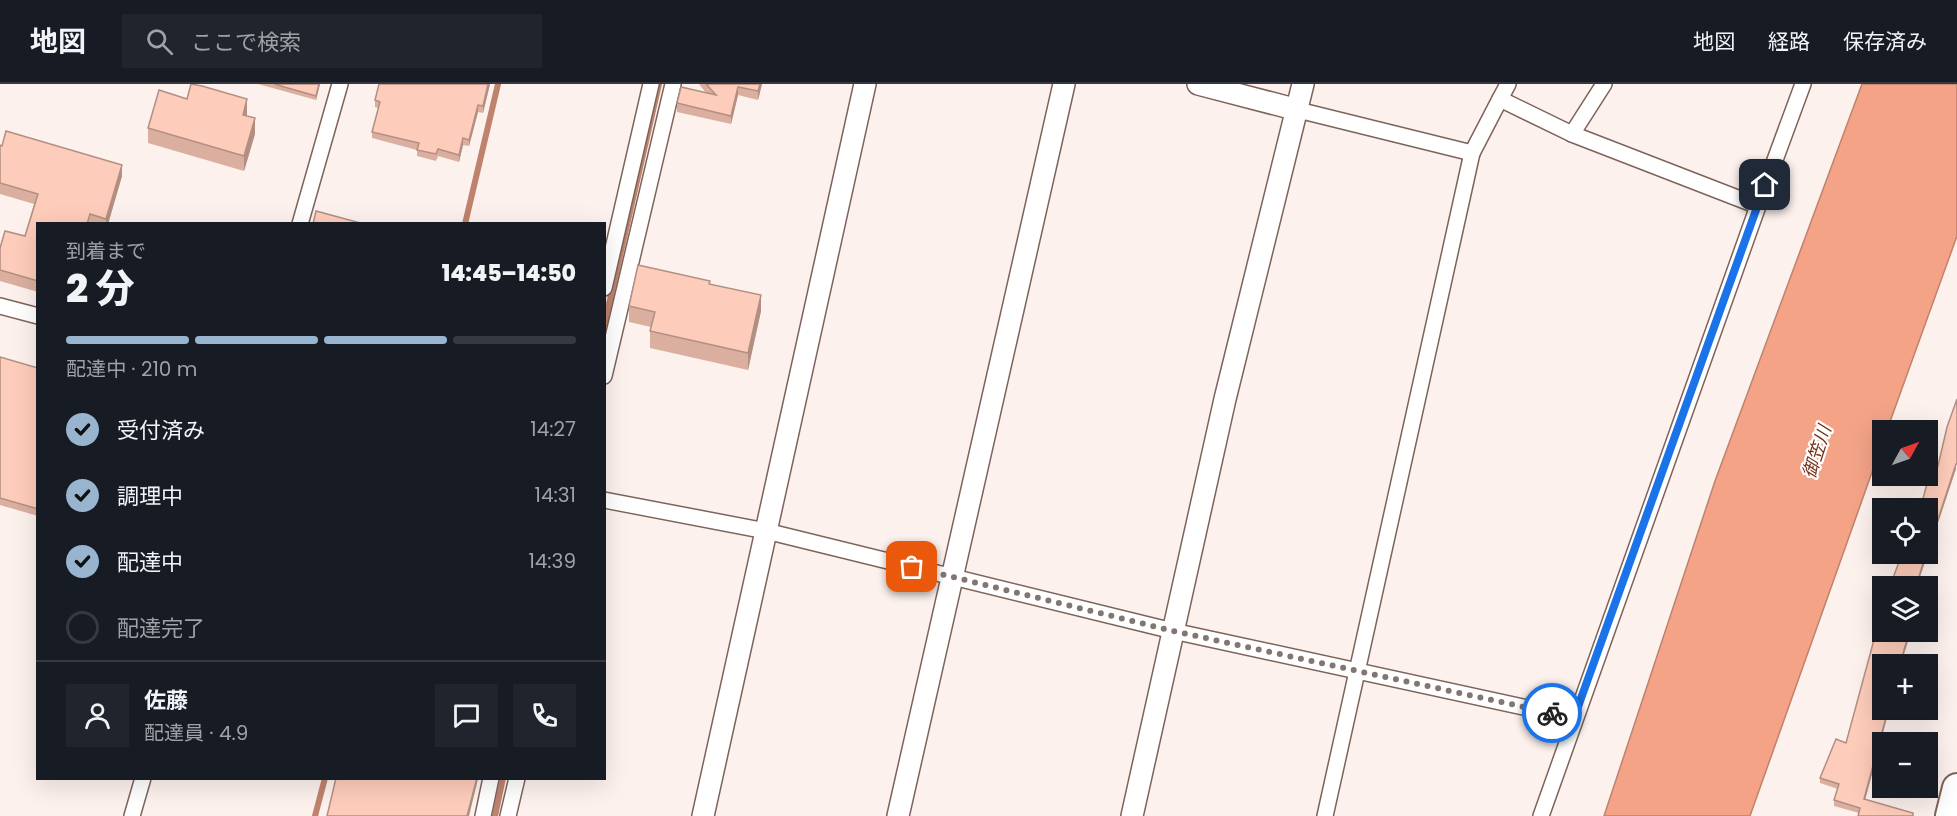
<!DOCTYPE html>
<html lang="ja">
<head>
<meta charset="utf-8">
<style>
	:root { --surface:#171b24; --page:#20242c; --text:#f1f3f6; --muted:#9ea1a6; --line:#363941; --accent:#99b4cf }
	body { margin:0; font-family:Poppins,"Noto Sans JP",sans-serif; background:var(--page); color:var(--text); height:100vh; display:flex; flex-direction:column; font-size:22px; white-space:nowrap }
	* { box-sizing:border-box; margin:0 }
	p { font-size:20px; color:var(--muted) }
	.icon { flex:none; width:33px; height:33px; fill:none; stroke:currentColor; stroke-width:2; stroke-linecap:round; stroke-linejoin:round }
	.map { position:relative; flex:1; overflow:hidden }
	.drawer { position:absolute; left:36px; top:138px; width:570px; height:558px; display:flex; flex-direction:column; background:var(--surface); border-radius:0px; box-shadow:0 6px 24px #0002 }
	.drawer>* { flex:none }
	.needle { width:39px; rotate:50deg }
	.fabs { position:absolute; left:1872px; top:336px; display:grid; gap:12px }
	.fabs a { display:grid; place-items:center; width:66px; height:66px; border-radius:0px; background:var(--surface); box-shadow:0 6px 24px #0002; font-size:30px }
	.pin { position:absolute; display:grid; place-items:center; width:51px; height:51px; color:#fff; margin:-26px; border-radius:12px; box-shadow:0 3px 9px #0006 }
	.courier { position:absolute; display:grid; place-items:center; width:60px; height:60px; margin:-30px; border:4px solid #1a73e8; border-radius:50%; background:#fff; color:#222; box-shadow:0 2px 8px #0007 }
	.headline em { font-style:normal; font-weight:800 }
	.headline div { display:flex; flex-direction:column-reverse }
	.headline { display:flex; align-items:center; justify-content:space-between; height:102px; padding:0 30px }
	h1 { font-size:39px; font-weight:800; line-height:45px }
	.bar { display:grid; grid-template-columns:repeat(4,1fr); gap:9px 6px; align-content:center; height:72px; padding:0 30px }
	.bar i { height:8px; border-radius:4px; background:var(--line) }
	.bar .selected { background:var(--accent) }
	.bar p { grid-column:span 4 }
	.line { display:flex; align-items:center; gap:15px; padding:0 30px; border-top:2px solid var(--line) }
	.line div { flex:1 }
	.round { display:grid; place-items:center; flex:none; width:63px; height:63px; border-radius:0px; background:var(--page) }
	ol { padding:0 30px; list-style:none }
	li { display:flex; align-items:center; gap:18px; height:66px }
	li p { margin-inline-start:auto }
	li .icon { padding:6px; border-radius:50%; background:var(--accent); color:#111; stroke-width:4 }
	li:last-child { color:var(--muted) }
	li i { width:33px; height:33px; border:3px solid var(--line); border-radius:50% }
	header { display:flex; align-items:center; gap:36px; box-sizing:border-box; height:84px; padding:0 30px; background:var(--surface); border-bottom:2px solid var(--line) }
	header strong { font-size:28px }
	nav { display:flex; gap:33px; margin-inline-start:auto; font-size:21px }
	.search { width:420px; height:54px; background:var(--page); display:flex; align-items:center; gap:15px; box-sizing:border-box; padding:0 21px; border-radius:0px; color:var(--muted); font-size:22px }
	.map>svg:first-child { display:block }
	.water { fill:#f4a387; stroke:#be826d; stroke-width:1.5 }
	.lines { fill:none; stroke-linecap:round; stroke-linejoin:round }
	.stream { stroke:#be826d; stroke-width:6 }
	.street-casing { stroke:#7d635a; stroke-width:18 }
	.secondary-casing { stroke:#7d635a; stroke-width:24 }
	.highway-casing { stroke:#7d635a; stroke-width:32 }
	.street { stroke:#fff; stroke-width:15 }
	.secondary { stroke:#fff; stroke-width:21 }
	.highway { stroke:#fff; stroke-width:28 }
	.wall { fill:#daafa0 }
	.shaded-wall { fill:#b28f82 }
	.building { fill:#feccba; stroke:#b28f82; stroke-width:1.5 }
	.done { stroke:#827672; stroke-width:6; stroke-dasharray:0 10.8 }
	.route { stroke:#1a73e8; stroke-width:8 }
	.labels { text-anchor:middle; stroke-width:4.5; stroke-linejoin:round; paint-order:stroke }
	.water-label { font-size:18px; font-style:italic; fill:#742d11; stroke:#fff }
</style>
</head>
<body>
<header>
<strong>地図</strong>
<div class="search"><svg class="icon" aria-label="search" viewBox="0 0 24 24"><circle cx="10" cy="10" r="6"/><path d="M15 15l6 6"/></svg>ここで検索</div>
<nav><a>地図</a><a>経路</a><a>保存済み</a></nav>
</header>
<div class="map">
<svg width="1957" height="732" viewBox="0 0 1957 732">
	<rect width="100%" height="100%" fill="#fdf1ed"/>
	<path class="water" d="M 1862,0 L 1957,0 L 1957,152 L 1887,346 L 1882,346 L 1882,360 L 1750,732 L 1604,732 L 1715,397 Z"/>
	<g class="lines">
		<g class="stream">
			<path d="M 465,140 L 498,0"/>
			<path d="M 604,242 L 659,0"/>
			<path d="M 315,732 L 325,694"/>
			<path d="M 495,732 L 503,694"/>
		</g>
		<defs>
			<g id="street">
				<path d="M 1500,15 L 1508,0"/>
				<path d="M 1298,26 L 1472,69 L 1500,15 L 1572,50 L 1604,0"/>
				<path d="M 1572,50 L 1758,122"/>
				<path d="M 300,140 L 340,0"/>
				<path d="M 604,204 L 651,0"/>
				<path d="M 0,222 L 38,232"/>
				<path d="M 604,292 L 673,0"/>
				<path d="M 604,416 L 766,447 L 1173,547 L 1574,634"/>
				<path d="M 132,732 L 143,694"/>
				<path d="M 483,732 L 491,694"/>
				<path d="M 508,732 L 517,694"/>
				<path d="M 1325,732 L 1472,69"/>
				<path d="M 1541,732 L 1758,122 L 1803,0"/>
			</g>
			<g id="secondary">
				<path d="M 1198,0 L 1298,26"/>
				<path d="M 703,732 L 865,0"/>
				<path d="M 898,732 L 1064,0"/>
				<path d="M 1132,732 L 1225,315 L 1303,0"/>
			</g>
			<path id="highway" d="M 1950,732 L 1957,704"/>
		</defs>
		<use href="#street" class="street-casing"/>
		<use href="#secondary" class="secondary-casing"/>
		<use href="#highway" class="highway-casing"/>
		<use href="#street" class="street"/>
		<use href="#secondary" class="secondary"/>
		<use href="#highway" class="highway"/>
	</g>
	<g class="wall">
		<path d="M 258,0 L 320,0 L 316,16 Z"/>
		<path d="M 490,0 L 483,29 L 478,28 L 469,62 L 463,61 L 459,78 L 438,72 L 436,77 L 417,72 L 417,66 L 372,54 L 372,48 L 378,24 L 375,23 L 375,16 Z"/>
		<path d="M 699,0 L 762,0 L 758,16 L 738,11 L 731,40 L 677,28 L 677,19 L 706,9 Z"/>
		<path d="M 187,15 L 247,31 L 247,32 L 255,50 L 244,87 L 148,59 L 148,44 Z"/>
		<path d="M 0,61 L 122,92 L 108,140 L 38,140 L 38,208 L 0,197 L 0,164 L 25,152 L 34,120 L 0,110 Z"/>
		<path d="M 710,200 L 761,227 L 748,286 L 650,264 L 650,247 L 651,243 L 629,238 L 629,222 Z"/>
		<path d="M 0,273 L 38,284 L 38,432 L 0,421 Z"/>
		<path d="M 1909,554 L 1882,626 L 1889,626 L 1865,716 L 1913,732 L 1859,729 L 1834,722 L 1834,716 L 1838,705 L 1820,699 L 1820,694 L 1846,659 Z"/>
	</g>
	<g class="shaded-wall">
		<path d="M 319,0 L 320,0 L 316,16 L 316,12 Z"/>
		<path d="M 488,0 L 490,0 L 483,29 L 483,22 Z"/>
		<path d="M 760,0 L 762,0 L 758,16 L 758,7 Z"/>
		<path d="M 738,3 L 738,11 L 731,40 L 731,32 Z"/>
		<path d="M 247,15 L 247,31 L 243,46 L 243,31 Z"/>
		<path d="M 478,21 L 478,28 L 469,62 L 469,56 Z"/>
		<path d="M 255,34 L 255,50 L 244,87 L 244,72 Z"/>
		<path d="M 463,54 L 463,61 L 459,78 L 459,71 Z"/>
		<path d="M 122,81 L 122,92 L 108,140 L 106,140 L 106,135 Z"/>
		<path d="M 761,211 L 761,227 L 748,286 L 748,269 Z"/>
		<path d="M 1956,380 L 1956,385 L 1917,502 L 1916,502 L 1926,470 L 1928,470 L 1928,466 Z"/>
		<path d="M 1909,549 L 1909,554 L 1901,580 L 1900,580 Z"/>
		<path d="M 1888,626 L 1889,626 L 1864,720 L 1864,715 Z"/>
		<path d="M 477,694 L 478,695 L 469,732 L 467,732 Z"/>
	</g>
	<g class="building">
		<path d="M 191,0 L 202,2 L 247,15 L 243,31 L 255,34 L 244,72 L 148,44 L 159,6 L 187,15 Z"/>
		<path d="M 274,0 L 319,0 L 316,12 Z"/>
		<path d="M 379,0 L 488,0 L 483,22 L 478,21 L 469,56 L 463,54 L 459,71 L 438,65 L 436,70 L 417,66 L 419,59 L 372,48 L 380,18 L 375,16 Z"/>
		<path d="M 706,0 L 760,0 L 758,7 L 738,3 L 731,32 L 677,19 L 681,3 L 716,11 Z"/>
		<path d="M 6,47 L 122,81 L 106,135 L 90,130 L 87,140 L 38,140 L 38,197 L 0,186 L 0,164 L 5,147 L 25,152 L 38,110 L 0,99 L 0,61 L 2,62 Z"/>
		<path d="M 316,127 L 364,140 L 313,140 Z"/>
		<path d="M 638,181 L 710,197 L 709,200 L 761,211 L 748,269 L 650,247 L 655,228 L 629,222 Z"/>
		<path d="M 0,273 L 38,284 L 38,425 L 0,414 Z"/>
		<path d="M 1957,315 L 1957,380 L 1956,380 L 1928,466 L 1928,424 L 1918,424 L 1919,421 L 1921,422 L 1932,381 L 1938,382 L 1947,343 Z"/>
		<path d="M 1902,470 L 1926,470 L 1916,502 L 1890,502 Z"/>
		<path d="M 1878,541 L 1882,542 L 1882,548 L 1904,548 L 1909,549 L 1900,580 L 1882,580 L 1882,626 L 1888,626 L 1864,715 L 1913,729 L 1913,732 L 1858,732 L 1860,724 L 1834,716 L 1839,700 L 1820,694 L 1836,655 L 1846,659 Z"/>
		<path d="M 336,694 L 477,694 L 467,732 L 327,732 Z"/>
	</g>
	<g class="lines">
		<path class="done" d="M 912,483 L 1173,547 L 1552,629"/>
		<path class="route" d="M 1552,629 L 1574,634 L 1765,101"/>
	</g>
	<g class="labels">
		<g class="water-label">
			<text transform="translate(1817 368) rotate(-72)" y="6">御笠川</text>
		</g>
	</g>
</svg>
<div class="fabs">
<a><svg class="needle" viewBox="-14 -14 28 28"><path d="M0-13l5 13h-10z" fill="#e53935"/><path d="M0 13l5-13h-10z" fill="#9ea1a6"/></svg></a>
<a><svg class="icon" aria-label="locate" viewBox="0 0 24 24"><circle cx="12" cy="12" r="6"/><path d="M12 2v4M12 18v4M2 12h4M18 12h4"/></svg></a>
<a><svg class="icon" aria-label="layers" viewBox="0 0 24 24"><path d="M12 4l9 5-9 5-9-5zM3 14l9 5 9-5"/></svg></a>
<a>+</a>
<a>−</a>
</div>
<div class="pin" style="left:912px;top:483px;background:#ea580c"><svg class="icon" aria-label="bag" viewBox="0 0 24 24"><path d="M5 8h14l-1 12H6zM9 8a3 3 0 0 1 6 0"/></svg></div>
<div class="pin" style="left:1765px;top:101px;background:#1f2937"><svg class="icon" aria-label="home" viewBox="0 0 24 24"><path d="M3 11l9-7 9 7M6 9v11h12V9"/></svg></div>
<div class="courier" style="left:1552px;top:629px"><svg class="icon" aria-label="bike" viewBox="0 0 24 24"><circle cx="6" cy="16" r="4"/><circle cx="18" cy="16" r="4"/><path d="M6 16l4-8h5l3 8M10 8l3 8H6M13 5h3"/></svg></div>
<section class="drawer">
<div class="headline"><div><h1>2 分</h1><p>到着まで</p></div><em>14:45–14:50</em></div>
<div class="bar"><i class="selected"></i><i class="selected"></i><i class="selected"></i><i></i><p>配達中 · 210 m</p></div>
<ol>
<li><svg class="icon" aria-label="check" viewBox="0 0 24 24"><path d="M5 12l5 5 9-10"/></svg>受付済み<p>14:27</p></li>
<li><svg class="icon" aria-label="check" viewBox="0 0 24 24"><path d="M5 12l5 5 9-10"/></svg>調理中<p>14:31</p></li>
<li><svg class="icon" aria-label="check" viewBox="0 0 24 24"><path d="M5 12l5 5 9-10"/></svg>配達中<p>14:39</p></li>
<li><i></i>配達完了</li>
</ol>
<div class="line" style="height:108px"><a class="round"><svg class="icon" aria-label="person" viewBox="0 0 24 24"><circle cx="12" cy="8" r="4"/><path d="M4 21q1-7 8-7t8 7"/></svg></a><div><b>佐藤</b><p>配達員 · 4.9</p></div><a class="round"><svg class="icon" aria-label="chat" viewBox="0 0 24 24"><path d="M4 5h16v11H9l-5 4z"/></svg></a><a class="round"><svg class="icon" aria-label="phone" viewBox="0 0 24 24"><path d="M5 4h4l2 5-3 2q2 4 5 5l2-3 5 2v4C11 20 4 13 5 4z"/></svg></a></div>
</section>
</div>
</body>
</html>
